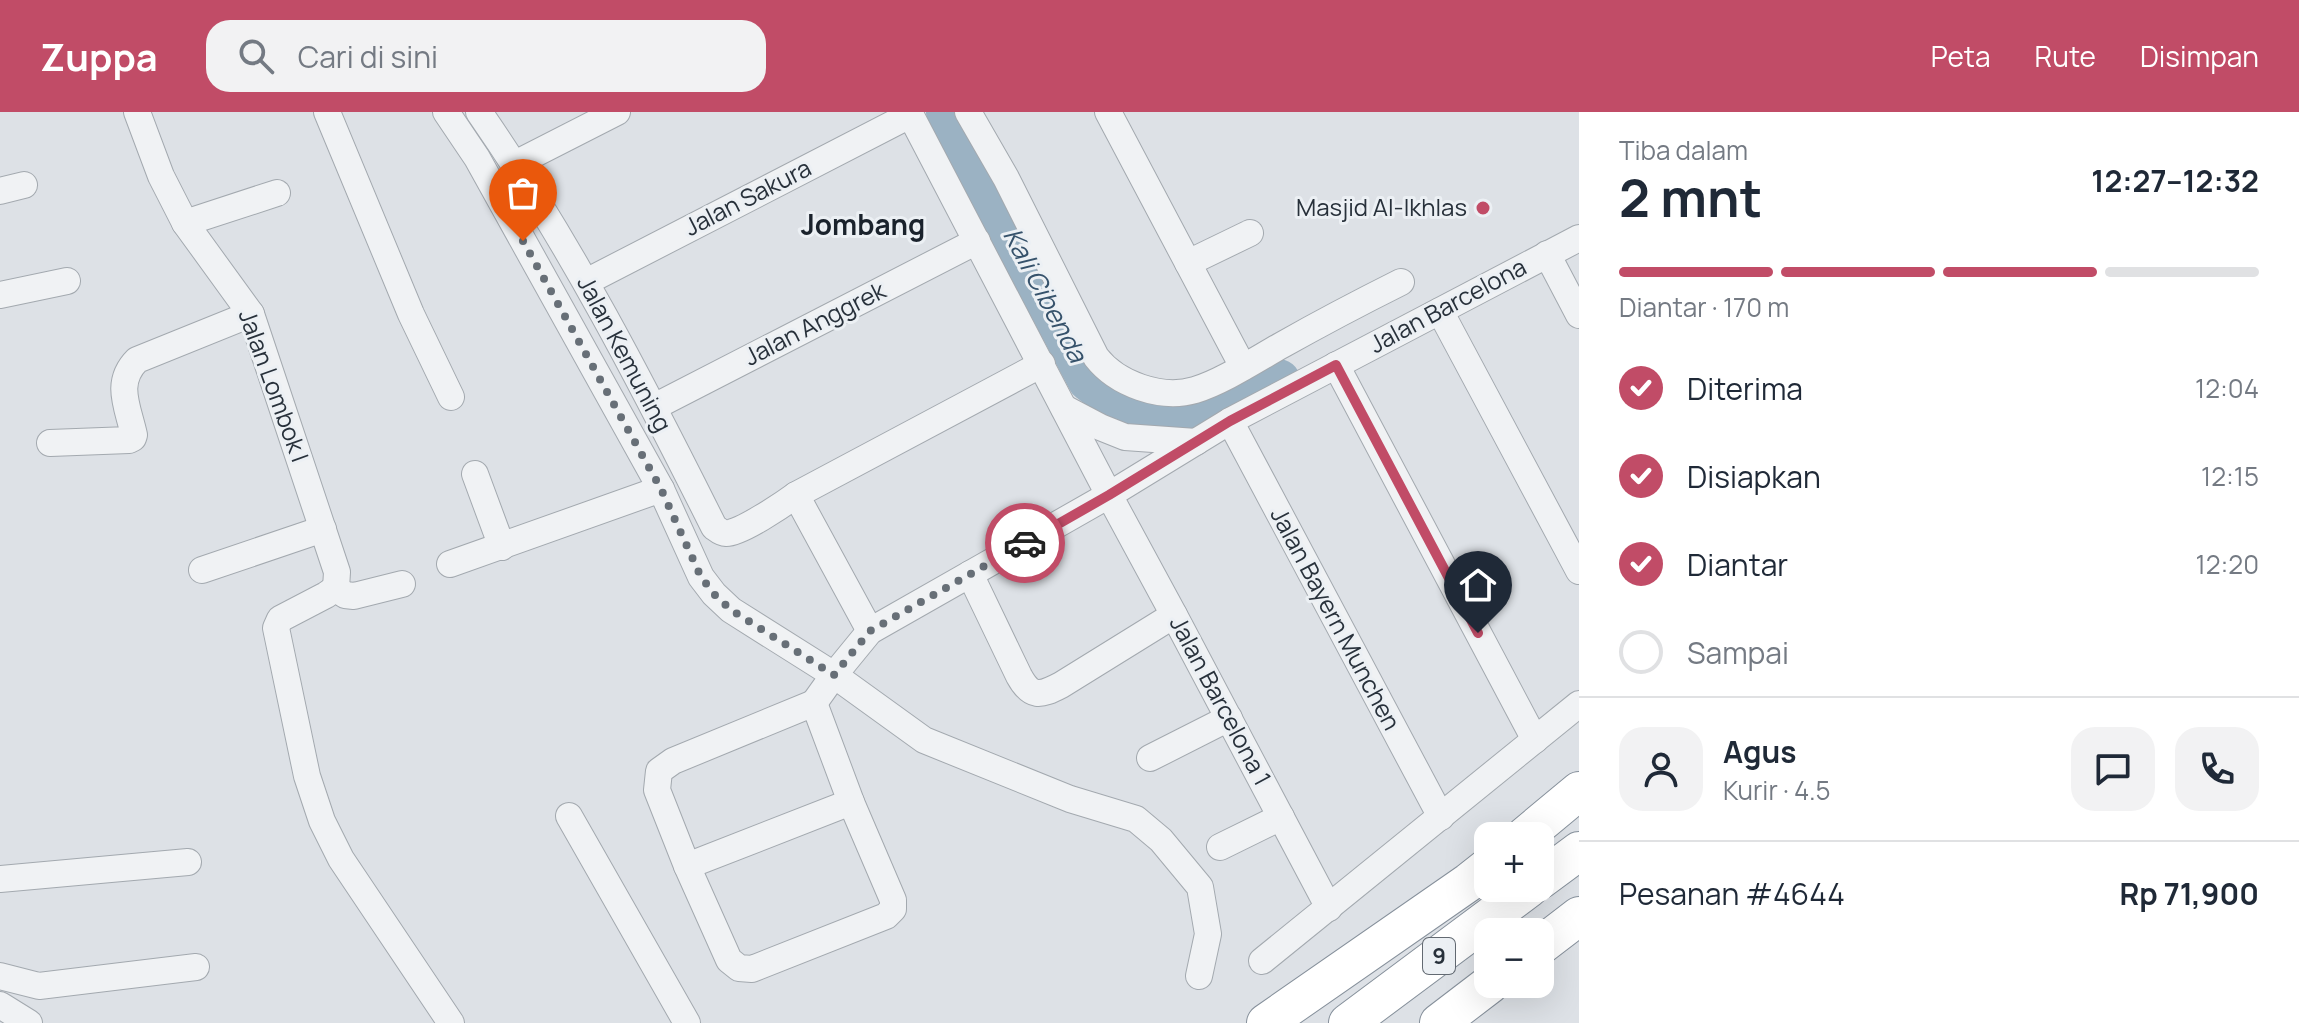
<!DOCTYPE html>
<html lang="id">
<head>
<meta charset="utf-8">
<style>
	:root { --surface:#fff; --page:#f2f2f3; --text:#1f2937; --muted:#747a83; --line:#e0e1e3; --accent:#c14c67 }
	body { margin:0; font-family:Manrope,sans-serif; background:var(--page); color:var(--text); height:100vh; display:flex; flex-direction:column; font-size:30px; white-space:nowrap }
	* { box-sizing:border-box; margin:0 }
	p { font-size:26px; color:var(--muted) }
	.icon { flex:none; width:44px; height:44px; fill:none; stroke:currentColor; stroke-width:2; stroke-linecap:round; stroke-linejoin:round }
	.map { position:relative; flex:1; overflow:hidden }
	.details { display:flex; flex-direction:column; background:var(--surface); width:720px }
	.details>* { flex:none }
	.controls { position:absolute; left:1474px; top:710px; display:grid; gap:16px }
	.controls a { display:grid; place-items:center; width:80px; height:80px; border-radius:16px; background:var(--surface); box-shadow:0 8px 32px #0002; font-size:40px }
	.pin { position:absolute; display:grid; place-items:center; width:68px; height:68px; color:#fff; margin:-82px -34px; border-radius:50% 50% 50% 0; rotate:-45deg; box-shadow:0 0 8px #0007 }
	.pin .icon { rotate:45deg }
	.courier { position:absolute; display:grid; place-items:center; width:80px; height:80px; margin:-40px; border:6px solid #c14c67; border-radius:50%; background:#fff; color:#222; box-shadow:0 2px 10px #0007 }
	.head em { font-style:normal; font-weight:700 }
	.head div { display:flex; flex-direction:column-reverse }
	.head { display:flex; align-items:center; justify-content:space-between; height:136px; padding:0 40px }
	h1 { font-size:52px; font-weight:700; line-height:60px }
	.bar { display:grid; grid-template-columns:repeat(4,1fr); gap:12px 8px; align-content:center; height:96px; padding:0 40px }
	.bar i { height:10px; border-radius:6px; background:var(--line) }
	.bar .current { background:var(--accent) }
	.bar p { grid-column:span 4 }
	.line { display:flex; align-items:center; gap:20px; padding:0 40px; border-top:2px solid var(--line) }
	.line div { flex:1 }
	.round { display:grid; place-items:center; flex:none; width:84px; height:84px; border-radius:24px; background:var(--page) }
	ol { padding:0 40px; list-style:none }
	li { display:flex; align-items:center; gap:24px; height:88px }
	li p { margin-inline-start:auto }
	li .icon { padding:8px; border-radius:50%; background:var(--accent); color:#fff; stroke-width:4 }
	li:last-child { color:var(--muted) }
	li i { width:44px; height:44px; border:4px solid var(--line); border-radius:50% }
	header { display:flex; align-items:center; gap:48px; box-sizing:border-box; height:112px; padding:0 40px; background:var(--accent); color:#fff }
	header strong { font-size:38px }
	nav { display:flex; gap:44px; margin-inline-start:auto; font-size:28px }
	.search { width:560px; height:72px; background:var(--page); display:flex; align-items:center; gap:20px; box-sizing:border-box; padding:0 28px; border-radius:24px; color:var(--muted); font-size:30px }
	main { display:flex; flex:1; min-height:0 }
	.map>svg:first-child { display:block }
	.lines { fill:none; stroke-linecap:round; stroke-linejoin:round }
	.river { stroke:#9bb2c3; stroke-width:46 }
	.minor-casing { stroke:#a3a9af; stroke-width:28 }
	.highway-casing { stroke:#86909b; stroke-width:40 }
	.minor { stroke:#f0f2f4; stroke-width:26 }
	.highway { stroke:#fff; stroke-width:38 }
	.done { stroke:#676f77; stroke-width:8; stroke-dasharray:0 14.4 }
	.route { stroke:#c14c67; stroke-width:10 }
	.poi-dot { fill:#c14c67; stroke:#ecf0f4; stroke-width:3 }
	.labels { text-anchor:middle; stroke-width:6; stroke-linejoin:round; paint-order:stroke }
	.shield { fill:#ecf0f4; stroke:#636a72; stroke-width:2 }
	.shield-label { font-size:22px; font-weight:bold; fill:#28313b }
	.street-label { font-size:24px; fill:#28313b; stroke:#ecf0f4 }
	.poi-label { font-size:24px; fill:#28313b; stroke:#ecf0f4; text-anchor:end }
	.water-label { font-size:26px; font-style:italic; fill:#36526b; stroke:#ecf0f4 }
	.quarter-label { font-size:28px; font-weight:bold; fill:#1a222c; stroke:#ecf0f4 }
</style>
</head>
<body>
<header>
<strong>Zuppa</strong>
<div class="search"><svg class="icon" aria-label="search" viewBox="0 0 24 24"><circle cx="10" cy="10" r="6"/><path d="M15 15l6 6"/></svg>Cari di sini</div>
<nav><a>Peta</a><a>Rute</a><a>Disimpan</a></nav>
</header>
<main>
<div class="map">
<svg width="1579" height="911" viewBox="0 0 1579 911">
	<rect width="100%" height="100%" fill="#dde1e6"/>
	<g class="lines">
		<path class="river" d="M 949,0 L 1090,267 L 1111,283 L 1136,295 L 1186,304 L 1225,298 L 1278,270"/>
		<defs>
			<g id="minor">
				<path d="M 137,0 L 161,64 L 185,111 L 251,202 L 337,460 L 336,476"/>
				<path d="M 327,0 L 411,202 L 451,285"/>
				<path d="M 446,0 L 477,46 L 661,377 L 701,465 L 714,482 L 731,498 L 834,563 L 924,628 L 1070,687 L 1136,707 L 1161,728 L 1200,775 L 1208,822 L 1199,864"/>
				<path d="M 479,0 C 570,131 643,273 714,415 C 718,418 721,421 726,421 C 738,423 785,391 796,383 L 1042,252"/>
				<path d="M 909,0 L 1109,383 L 1174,503 L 1329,796"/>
				<path d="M 968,0 L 1006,66 L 1096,245 C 1117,272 1161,288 1195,278 C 1222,270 1257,247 1282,233 C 1321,211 1361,190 1401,170"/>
				<path d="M 1108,0 L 1243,255"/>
				<path d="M 515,52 L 617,0"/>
				<path d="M 0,79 L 24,73"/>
				<path d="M 185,111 L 277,81"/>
				<path d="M 1547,142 L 1579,203"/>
				<path d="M 1188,151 L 1250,121"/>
				<path d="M 586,170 L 910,3"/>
				<path d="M 0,183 L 67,169"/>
				<path d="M 1440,199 L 1579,459"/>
				<path d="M 1336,253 L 1535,628"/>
				<path d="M 654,295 L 977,129"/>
				<path d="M 1064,296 L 1100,315 L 1125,325 L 1196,330"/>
				<path d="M 1230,309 L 1441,705"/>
				<path d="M 50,331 L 129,328 L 133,326 L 134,323 C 128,295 114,271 137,248 L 251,202"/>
				<path d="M 475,362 L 502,435"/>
				<path d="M 796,383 L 870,519"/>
				<path d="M 450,452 L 661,377"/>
				<path d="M 202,458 L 323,417"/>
				<path d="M 970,462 L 1019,564 C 1031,586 1040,584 1061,573 L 1174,503"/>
				<path d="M 336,476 L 326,483 L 280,507 L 276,516 L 307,664 L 322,709 L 341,747 L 451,911"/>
				<path d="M 336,476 L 345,483 L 354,484 L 402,472"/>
				<path d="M 814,591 L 834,563 L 870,519 L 1109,383 L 1230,309 L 1579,126"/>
				<path d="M 814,591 L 851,690 L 893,788 L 893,797 L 886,804 L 752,857 L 739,856 L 729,848 L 687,754 L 657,678 L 659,659 L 673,649 Z"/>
				<path d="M 1150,646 L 1229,606"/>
				<path d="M 569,704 L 687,911"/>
				<path d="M 1220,735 L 1281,705"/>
				<path d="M 687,754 L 851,690"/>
				<path d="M 0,767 L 188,750"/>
				<path d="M 1262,849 L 1579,592"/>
				<path d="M 0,864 L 39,874 L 196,855"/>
				<path d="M 0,893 L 29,911"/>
			</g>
			<g id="highway">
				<path d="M 1525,724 L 1579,679"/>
				<path d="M 1540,768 L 1579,739"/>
				<path d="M 1540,834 L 1579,804"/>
				<path d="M 1266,911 L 1469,770 L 1488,755"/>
				<path d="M 1348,911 L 1529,776"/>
				<path d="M 1439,911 L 1490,872"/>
			</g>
		</defs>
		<use href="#minor" class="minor-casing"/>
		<use href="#highway" class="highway-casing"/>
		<use href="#minor" class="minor"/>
		<use href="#highway" class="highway"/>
	</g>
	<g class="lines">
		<path class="done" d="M 523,129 L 661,377 L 701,465 L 714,482 L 731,498 L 834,563 L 870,519 L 1025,431"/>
		<path class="route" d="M 1025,431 L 1109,383 L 1230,309 L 1336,253 L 1478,521"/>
	</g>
	<circle class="poi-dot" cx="1483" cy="96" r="8"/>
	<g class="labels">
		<rect class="shield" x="1423" y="826" width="32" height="36" rx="6"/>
		<g class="shield-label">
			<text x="1439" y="852">9</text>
		</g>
		<g class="street-label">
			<text transform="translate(748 86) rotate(-27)" y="8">Jalan Sakura</text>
			<text transform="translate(1448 194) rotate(-28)" y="8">Jalan Barcelona</text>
			<text transform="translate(815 212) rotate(-27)" y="8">Jalan Anggrek</text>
			<text transform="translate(624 242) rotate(62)" y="8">Jalan Kemuning</text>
			<text transform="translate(273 274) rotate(70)" y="8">Jalan Lombok I</text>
			<text transform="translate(1335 507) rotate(62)" y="8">Jalan Bayern Munchen</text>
			<text transform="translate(1220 589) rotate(62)" y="8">Jalan Barcelona 1</text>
		</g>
		<g class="poi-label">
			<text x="1467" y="104">Masjid Al-Ikhlas</text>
		</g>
		<g class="water-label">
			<text transform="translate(1045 183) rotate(62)" y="9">Kali Cibenda</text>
		</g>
		<g class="quarter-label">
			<text x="863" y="123">Jombang</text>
		</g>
	</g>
</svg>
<div class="controls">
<a>+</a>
<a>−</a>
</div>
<div class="pin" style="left:523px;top:129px;background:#ea580c"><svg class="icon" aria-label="bag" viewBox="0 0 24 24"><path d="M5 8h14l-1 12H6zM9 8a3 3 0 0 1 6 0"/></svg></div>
<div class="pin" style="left:1478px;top:521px;background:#1f2937"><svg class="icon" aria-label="home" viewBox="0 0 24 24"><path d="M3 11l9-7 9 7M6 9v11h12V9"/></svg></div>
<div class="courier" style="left:1025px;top:431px"><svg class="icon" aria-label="car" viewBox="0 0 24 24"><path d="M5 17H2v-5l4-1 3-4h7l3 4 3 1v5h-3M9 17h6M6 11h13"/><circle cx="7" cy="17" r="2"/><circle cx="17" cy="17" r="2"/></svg></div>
</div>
<section class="details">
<div class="head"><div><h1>2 mnt</h1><p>Tiba dalam</p></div><em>12:27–12:32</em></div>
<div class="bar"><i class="current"></i><i class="current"></i><i class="current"></i><i></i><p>Diantar · 170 m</p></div>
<ol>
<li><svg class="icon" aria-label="check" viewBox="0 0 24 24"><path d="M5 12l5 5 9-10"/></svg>Diterima<p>12:04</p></li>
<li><svg class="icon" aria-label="check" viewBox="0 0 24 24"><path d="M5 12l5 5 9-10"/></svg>Disiapkan<p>12:15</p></li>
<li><svg class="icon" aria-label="check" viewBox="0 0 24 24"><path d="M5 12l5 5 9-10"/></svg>Diantar<p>12:20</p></li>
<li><i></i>Sampai</li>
</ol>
<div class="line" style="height:144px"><a class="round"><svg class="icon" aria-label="person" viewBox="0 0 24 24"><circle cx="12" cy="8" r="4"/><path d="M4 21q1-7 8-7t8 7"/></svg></a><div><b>Agus</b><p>Kurir · 4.5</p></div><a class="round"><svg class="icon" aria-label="chat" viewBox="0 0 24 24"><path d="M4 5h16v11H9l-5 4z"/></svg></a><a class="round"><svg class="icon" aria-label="phone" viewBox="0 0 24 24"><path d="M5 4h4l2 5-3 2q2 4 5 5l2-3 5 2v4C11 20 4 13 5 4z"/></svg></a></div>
<div class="line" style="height:104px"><div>Pesanan #4644</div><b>Rp 71,900</b></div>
</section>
</main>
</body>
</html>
